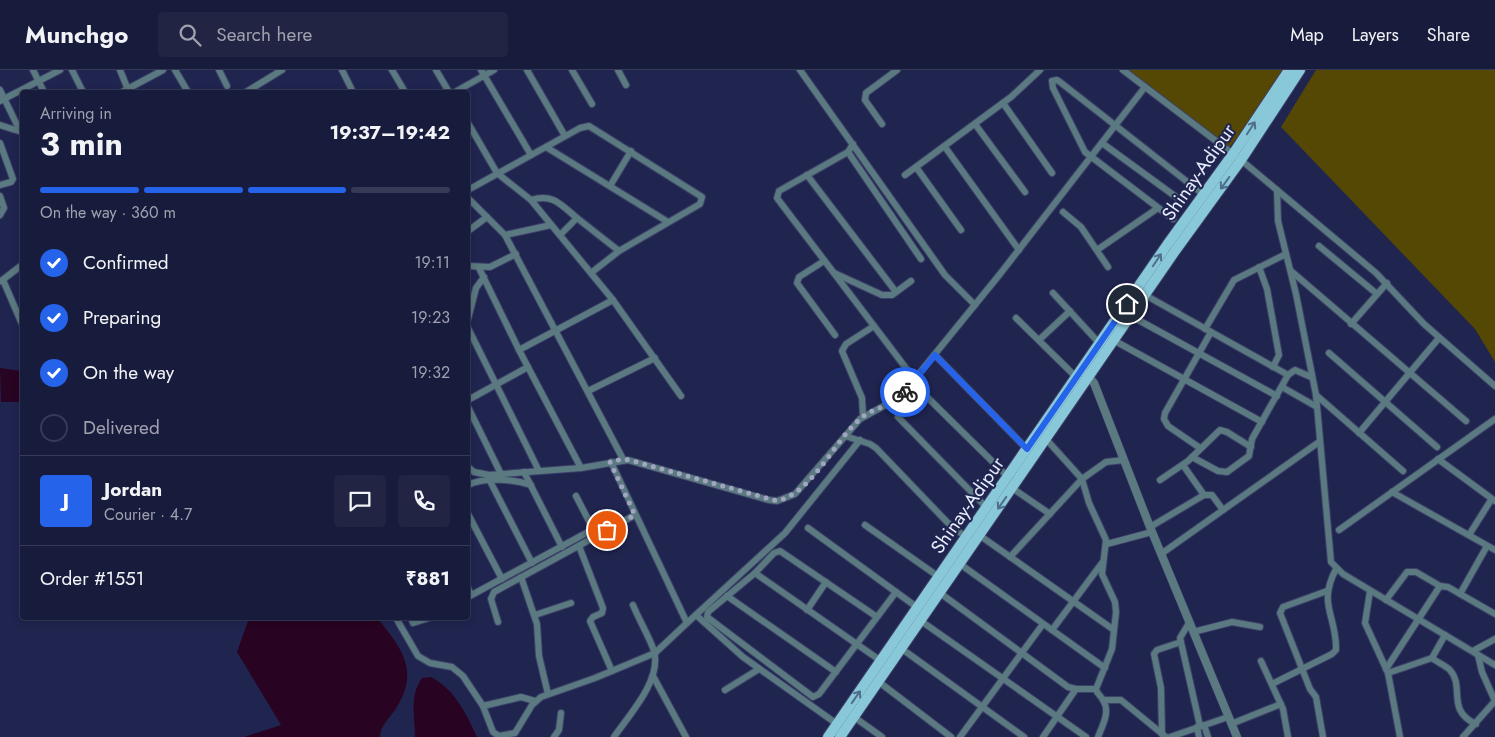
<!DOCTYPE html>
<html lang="en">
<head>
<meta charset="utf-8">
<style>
	:root { --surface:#181c3c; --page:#212543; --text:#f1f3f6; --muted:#9fa1af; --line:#363a56; --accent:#2563eb }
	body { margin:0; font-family:Jost,sans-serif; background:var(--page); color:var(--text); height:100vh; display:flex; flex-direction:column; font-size:19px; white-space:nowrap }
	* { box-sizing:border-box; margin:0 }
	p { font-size:16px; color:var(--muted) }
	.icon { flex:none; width:28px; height:28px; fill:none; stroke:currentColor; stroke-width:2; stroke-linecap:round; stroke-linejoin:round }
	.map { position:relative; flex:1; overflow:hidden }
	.sheet { position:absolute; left:20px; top:20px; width:450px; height:530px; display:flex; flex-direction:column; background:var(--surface); border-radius:5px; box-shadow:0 2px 8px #0003,0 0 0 1px var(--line) }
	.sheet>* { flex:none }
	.pin { position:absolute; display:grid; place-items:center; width:42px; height:42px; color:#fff; margin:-21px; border:2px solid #fff; border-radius:50%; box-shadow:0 1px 5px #0007 }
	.courier { position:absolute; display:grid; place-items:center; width:50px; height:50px; margin:-25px; border:4px solid #2563eb; border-radius:50%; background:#fff; color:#222; box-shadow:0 1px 6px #0007 }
	.overview em { font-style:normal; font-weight:700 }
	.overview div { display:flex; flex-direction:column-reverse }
	.overview { display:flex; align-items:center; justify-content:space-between; height:85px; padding:0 20px }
	h1 { font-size:32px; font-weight:700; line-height:38px }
	.bar { display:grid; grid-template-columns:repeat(4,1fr); gap:8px 5px; align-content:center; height:60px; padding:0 20px }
	.bar i { height:6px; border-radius:4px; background:var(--line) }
	.bar .on { background:var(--accent) }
	.bar p { grid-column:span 4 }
	.line { display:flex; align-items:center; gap:12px; padding:0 20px; border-top:1px solid var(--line) }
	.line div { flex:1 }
	.round { display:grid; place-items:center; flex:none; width:52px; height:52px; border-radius:5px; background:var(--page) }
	ol { padding:0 20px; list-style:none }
	li { display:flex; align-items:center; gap:15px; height:55px }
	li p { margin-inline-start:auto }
	li .icon { padding:5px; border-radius:50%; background:var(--accent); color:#fff; stroke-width:4 }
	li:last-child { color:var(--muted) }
	li i { width:28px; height:28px; border:2px solid var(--line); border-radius:50% }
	header { display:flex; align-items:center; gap:30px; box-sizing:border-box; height:70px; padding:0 25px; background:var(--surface); border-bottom:1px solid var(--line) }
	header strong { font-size:24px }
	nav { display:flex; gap:28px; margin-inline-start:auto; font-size:18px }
	.search { width:350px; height:45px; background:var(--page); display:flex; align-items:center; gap:12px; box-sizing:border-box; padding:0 18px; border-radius:5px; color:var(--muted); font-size:19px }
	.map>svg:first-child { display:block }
	.green { fill:#554704 }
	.water { fill:#280422 }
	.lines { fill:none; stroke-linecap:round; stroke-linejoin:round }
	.minor-casing { stroke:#3c4168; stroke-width:8 }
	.tertiary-casing { stroke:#3c4168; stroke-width:9 }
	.primary-casing { stroke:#3c4168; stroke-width:12 }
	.minor { stroke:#5b7980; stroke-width:6 }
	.tertiary { stroke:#5b7980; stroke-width:8 }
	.primary { stroke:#89c8d8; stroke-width:10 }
	.oneway { stroke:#4f6e8d }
	.done { stroke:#a1a6c0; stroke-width:5; stroke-dasharray:0 9 }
	.route { stroke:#2563eb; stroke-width:6 }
	.labels { text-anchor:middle; stroke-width:4; stroke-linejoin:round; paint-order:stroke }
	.street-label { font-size:19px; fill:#e7ebfc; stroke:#202550 }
</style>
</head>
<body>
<header>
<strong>Munchgo</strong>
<div class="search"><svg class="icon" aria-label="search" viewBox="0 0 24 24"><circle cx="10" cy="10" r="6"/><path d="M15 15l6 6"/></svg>Search here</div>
<nav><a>Map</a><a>Layers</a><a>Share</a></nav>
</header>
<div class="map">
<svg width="1495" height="667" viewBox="0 0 1495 667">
	<rect width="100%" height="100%" fill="#202550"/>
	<g class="green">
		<path d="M 1122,0 L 1285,0 L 1275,18 L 1225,83 Z"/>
		<path d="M 1316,0 L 1495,0 L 1495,292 L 1475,259 L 1281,57 Z"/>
	</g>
	<g class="water">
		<path d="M 0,298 L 22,301 L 22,332 L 1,332 Z"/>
		<path d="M 249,548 L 377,548 C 403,579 420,602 395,640 C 389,648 380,657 380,667 L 244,667 L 281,655 L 237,582 Z"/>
		<path d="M 431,607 C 455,620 466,643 477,667 L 415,667 C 415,646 409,626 422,608 Z"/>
	</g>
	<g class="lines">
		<defs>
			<g id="minor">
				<path d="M 33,0 L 44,22"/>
				<path d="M 72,0 L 83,22"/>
				<path d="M 120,0 L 129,22"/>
				<path d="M 175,0 L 188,22"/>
				<path d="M 219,0 L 227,16"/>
				<path d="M 342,0 L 353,22"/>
				<path d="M 392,0 L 405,22"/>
				<path d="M 436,0 L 449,22"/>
				<path d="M 481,0 L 531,85"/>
				<path d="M 527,0 L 565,66"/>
				<path d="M 572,0 L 592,34"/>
				<path d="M 618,0 L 626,15"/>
				<path d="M 800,0 L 945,205 L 975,235"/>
				<path d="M 1123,0 L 1241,90 L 1376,203 L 1424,254 L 1495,316"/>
				<path d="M 0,20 L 20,61"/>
				<path d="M 122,22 L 163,0"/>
				<path d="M 246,22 L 282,0"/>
				<path d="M 455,22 L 494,0"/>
				<path d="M 0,31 L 60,0"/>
				<path d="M 1003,33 L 1052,103"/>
				<path d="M 468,53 L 497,103 L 531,130 L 613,230 L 681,326"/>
				<path d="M 882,54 L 865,30 L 866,23 L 897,0"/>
				<path d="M 975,54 L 1025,122"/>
				<path d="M 0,55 L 22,62"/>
				<path d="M 0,73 L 13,109 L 11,112 L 0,115"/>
				<path d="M 1102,73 L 1183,132"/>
				<path d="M 853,74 L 848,82 L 779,121 L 777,128 L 915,310"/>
				<path d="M 546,77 L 668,152"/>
				<path d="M 945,77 L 1019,180"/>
				<path d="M 848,82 L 921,189"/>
				<path d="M 916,97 L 961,160"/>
				<path d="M 807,105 L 896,222"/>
				<path d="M 905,105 L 1011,27 L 1040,0"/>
				<path d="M 610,116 L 631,81"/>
				<path d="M 468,120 L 580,58 L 589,56 L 702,127 L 700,134 L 619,181 L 577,148 L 560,165"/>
				<path d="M 1277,120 L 1278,151 L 1296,224 L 1316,325 L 1331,492 L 1343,504 L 1495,595"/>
				<path d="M 0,126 L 4,138 L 0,145"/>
				<path d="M 468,128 L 505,165 L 551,155"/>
				<path d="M 531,130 C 553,123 561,135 577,148"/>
				<path d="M 1063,142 L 1081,157 L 1108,197"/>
				<path d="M 1173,149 L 1085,82 L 1053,18 L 1052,11 L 1057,10 L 1060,12 L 1204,125"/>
				<path d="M 468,161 L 487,147"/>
				<path d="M 505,165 L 623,389"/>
				<path d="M 1319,176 L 1377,224"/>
				<path d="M 1097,180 L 1158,138"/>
				<path d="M 824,191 L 799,207 L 797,213 L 835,265"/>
				<path d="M 468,196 L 490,197 L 516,184"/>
				<path d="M 1259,197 L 1267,219 L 1279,285 L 1273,297"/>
				<path d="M 479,198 L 519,280 L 581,398"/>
				<path d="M 1291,201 L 1466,351"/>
				<path d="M 591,203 L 619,181"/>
				<path d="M 834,203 L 882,225 L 892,225 L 911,211"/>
				<path d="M 3,210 L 22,254"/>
				<path d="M 1,211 L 22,195"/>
				<path d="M 1053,223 L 1100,274"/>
				<path d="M 1145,225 L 1288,305"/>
				<path d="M 1131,246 L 1277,326"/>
				<path d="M 1016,248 L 1076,307"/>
				<path d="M 468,249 L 476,218 L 484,207"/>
				<path d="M 1351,254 L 1387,213"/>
				<path d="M 468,258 L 539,401"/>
				<path d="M 1205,259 L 1234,210 L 1286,184"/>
				<path d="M 1039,270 L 1070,241"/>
				<path d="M 1115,271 L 1262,352"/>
				<path d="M 519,280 L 613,230"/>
				<path d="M 1329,283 L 1437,377"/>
				<path d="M 935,285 L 1027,379"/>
				<path d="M 1282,317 L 1317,337"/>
				<path d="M 920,320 L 1008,407"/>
				<path d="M 588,321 L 655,288"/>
				<path d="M 1316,325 L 1403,401"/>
				<path d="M 468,330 L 528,297"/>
				<path d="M 468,337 L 501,404"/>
				<path d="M 863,346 L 862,328 L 842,281 L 846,274 L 874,256"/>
				<path d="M 898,347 L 986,437"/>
				<path d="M 1359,363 L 1439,268"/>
				<path d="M 845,366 L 870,374 L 876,378 L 947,452 L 968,469"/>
				<path d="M 1046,369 L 1082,409 L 1089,433 L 1106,470 L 1102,504 L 1115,532 L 1116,542 L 1112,579 L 1096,619 C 1097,625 1102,626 1104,632 C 1110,642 1102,657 1098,667"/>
				<path d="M 1200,378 L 1168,356 L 1164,349 L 1165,343 L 1211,262"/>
				<path d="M 1192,387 L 1218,401 L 1227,402 L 1249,386 L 1252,369 L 1288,305 L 1295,300 L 1311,307"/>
				<path d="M 1438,389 L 1495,431"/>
				<path d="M 611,392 L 687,553 L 785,463 L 860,370"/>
				<path d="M 1183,395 L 1204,425"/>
				<path d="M 468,397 L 474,402 L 489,405 L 581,398 L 628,390 L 769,430 L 777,431 L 795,424 L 860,349 L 900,327 L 1000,204 L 1145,17"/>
				<path d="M 524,402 L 562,477"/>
				<path d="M 1160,410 L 1188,391 L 1220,360 L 1227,362 L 1251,377"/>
				<path d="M 490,411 L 532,493"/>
				<path d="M 468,415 C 483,407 514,409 531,415"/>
				<path d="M 1012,418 L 1050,444"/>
				<path d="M 1392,422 L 1495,480"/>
				<path d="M 468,444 L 502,509"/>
				<path d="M 865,455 L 939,507"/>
				<path d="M 1150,457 L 1204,425 L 1212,425 L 1223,440"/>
				<path d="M 808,458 L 918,538"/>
				<path d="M 1339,460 L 1495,349"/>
				<path d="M 979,465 L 1114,560"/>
				<path d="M 1469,465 L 1491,430"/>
				<path d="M 1107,474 L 1152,462"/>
				<path d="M 579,476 L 603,538 L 602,543 L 593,547 L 590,551 L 612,601"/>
				<path d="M 1161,484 L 1319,372"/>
				<path d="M 1010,487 L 1082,409 L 1106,392 L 1124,390"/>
				<path d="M 960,494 L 1105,598"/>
				<path d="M 755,503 L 881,591"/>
				<path d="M 521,507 L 537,554 L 539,586 L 548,624"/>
				<path d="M 468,518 L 471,525"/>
				<path d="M 1370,521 L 1365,553 L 1388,603 L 1400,667"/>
				<path d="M 940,523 L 1068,617 L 1076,619 L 1096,619"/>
				<path d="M 1460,524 L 1487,476"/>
				<path d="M 727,526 L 836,602"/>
				<path d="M 468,527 L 590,461 L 590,453 L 576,426"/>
				<path d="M 1386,530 L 1407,502 L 1416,502 L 1440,516"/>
				<path d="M 807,540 L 826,512"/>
				<path d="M 535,545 L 571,533"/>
				<path d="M 696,545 L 743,587 L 837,654"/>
				<path d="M 877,547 L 780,481 L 774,483 L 755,503 L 708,542 L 707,547 L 813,627 L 819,624 L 896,522"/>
				<path d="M 396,548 L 418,586 L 430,593 L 452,597 L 463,606 L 483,636 L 493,662 L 499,666 L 515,663 L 532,635 L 541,627 L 595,608 L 655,583 L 687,553"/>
				<path d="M 411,548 L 413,553 L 429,548"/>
				<path d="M 921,551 L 1086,667"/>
				<path d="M 498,552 L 491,529 L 494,522 L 635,445"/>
				<path d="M 1189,553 L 1180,568 L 1200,656"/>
				<path d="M 1052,560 L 1102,493"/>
				<path d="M 1193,562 L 1232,552 L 1260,557"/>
				<path d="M 902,579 L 1024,667"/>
				<path d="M 1473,581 L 1495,569"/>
				<path d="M 1478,585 L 1482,602 L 1495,631"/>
				<path d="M 1432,588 C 1437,592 1444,595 1449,599 C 1466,616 1445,640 1476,654"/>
				<path d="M 1261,591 L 1283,639 L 1288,667"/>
				<path d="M 1386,599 L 1440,516 L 1448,517 L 1495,544"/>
				<path d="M 1388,603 L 1432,588 L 1445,565"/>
				<path d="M 653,606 L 686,667"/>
				<path d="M 879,612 L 951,667"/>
				<path d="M 1272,614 L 1332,584 L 1336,580 C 1337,546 1317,535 1336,499"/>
				<path d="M 725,620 L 759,599"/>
				<path d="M 1103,630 L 1121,630 L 1166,667"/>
				<path d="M 483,636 L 521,627 L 535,631"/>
				<path d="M 854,647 L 882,667"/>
				<path d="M 1231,654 L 1281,634"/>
				<path d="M 1204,655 L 1208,667"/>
				<path d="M 1197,657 L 1199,667"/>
				<path d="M 1162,664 L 1161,618 L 1154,584 L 1157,580 L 1181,572"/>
				<path d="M 554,667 L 559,660 L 561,643"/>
				<path d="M 614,667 C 629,645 662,610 654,581 C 649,566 639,550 633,535"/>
				<path d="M 960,667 L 1043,554"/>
				<path d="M 1043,667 L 1076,619"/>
				<path d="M 1170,667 L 1228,647"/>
				<path d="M 1323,667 L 1316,627 L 1310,619 L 1280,543 L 1283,537 L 1327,521"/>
				<path d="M 1463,667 L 1495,631"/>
			</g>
			<path id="tertiary" d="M 1085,303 L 1094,313 L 1150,457 L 1237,667"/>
			<g id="primary">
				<path d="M 828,667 L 1167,175 L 1233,84 L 1289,0"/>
				<path d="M 840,667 L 1175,181 L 1241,90 L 1300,0"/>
			</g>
		</defs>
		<use href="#minor" class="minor-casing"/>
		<use href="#tertiary" class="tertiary-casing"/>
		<use href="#primary" class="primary-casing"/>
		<use href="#minor" class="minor"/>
		<use href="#tertiary" class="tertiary"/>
		<use href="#primary" class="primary"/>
	</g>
	<defs><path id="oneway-shaft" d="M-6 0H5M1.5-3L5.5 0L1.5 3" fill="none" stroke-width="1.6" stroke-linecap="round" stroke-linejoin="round" transform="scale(1.25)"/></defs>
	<g class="oneway">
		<use href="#oneway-shaft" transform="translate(1251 58) rotate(-57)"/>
		<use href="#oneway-shaft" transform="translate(1225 113) rotate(126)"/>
		<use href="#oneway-shaft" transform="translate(1157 190) rotate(-56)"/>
		<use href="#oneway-shaft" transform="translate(1002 433) rotate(125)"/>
		<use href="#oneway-shaft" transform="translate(856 627) rotate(-55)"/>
	</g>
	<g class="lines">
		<path class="done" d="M 607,460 L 635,445 L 610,392 L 623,389 L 633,391 L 777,431 C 812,423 833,373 859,350 C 872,337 893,337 905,322"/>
		<path class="route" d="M 905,322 L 935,285 L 1027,379 L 1127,234"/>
	</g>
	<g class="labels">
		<g class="street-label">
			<text transform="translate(1198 102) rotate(-55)" y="7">Shinay-Adipur</text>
			<text transform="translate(967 435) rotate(-55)" y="7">Shinay-Adipur</text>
		</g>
	</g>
</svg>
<div class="pin" style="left:607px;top:460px;background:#ea580c"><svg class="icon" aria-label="bag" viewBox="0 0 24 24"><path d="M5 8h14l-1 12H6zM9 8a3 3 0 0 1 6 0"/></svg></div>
<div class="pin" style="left:1127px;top:234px;background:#1f2937"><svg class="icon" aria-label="home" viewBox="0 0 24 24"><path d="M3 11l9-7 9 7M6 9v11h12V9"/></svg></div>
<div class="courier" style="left:905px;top:322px"><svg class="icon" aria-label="bike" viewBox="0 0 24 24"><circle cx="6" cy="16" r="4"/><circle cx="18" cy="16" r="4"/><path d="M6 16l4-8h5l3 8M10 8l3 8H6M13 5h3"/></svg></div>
<section class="sheet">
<div class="overview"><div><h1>3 min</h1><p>Arriving in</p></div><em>19:37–19:42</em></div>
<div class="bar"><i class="on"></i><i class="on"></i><i class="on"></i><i></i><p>On the way · 360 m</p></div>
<ol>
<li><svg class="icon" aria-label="check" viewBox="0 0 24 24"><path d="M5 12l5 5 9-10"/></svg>Confirmed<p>19:11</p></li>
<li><svg class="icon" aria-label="check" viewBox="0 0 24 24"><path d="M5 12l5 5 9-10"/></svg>Preparing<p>19:23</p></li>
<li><svg class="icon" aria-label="check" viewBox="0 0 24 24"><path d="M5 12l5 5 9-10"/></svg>On the way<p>19:32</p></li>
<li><i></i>Delivered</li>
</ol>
<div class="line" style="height:90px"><b class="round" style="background:var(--accent);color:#fff">J</b><div><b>Jordan</b><p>Courier · 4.7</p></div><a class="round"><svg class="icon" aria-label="chat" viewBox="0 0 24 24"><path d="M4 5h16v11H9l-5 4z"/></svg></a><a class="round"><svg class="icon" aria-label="phone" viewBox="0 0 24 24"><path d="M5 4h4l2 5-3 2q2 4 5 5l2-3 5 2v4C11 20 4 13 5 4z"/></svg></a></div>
<div class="line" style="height:65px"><div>Order #1551</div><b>₹881</b></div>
</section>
</div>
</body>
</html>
